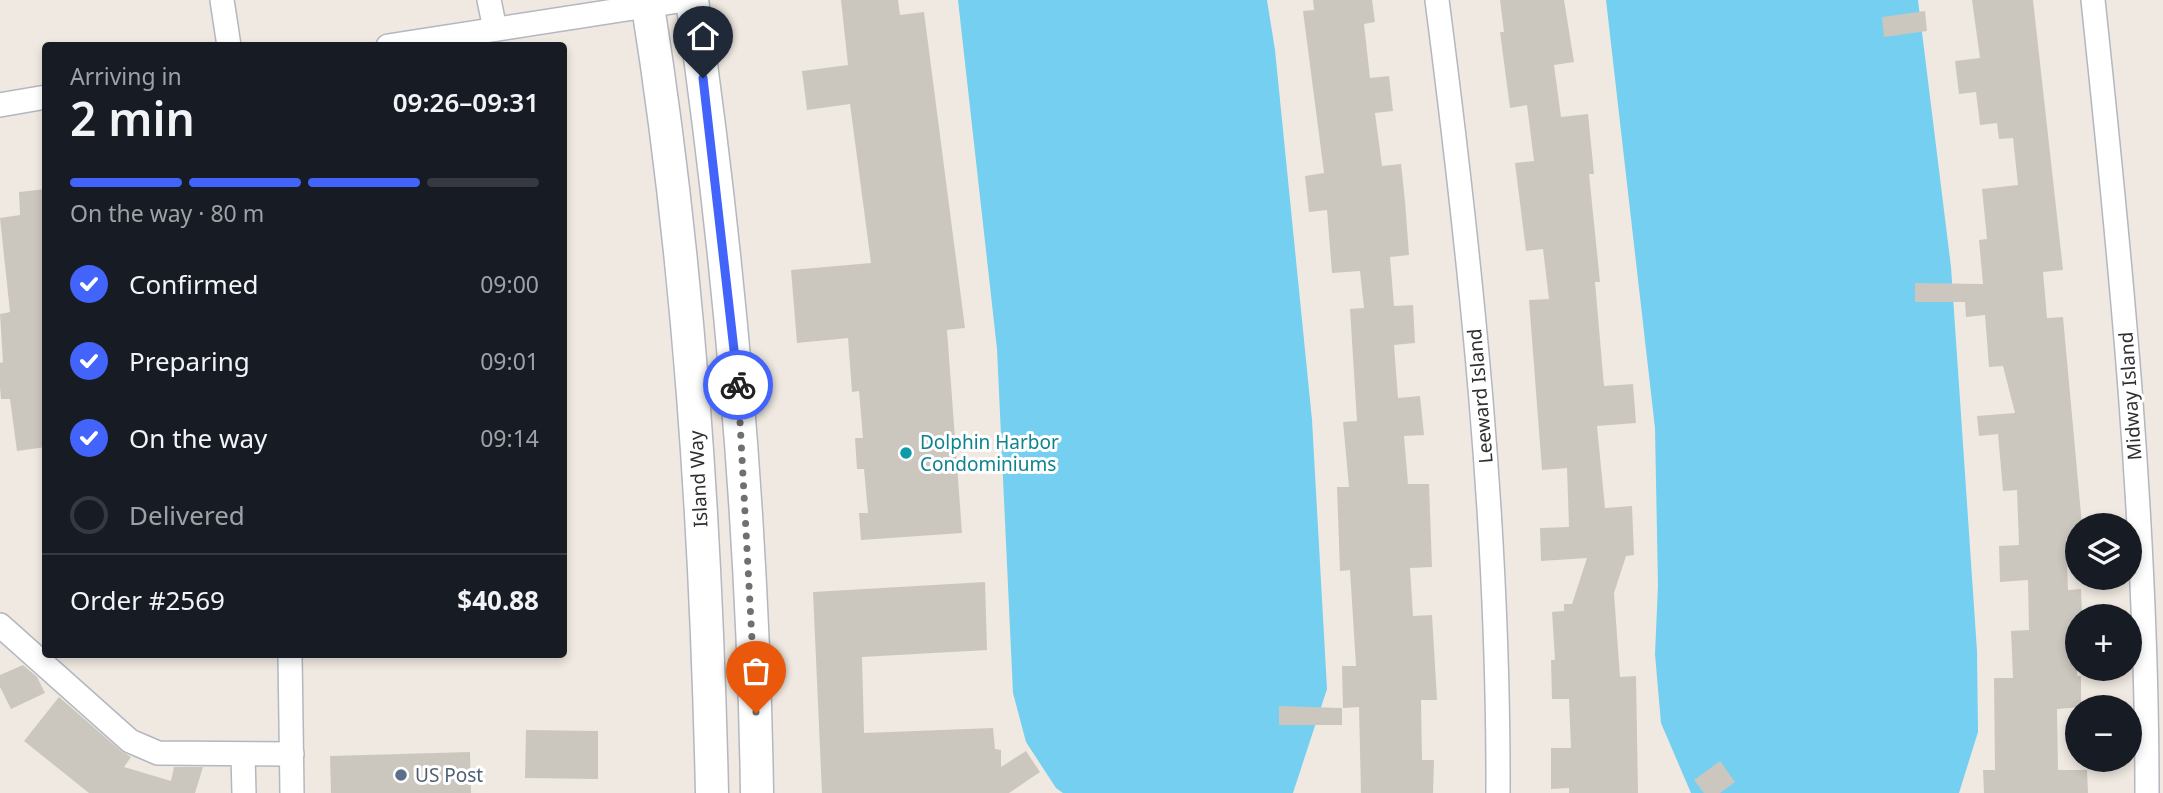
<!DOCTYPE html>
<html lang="en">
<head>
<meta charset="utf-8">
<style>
	:root { --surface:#171b24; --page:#242831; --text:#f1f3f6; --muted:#9ea1a6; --line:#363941; --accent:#4264fb }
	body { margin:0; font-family:"Noto Sans",sans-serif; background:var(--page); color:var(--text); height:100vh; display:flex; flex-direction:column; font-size:26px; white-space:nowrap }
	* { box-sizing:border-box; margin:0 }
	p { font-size:23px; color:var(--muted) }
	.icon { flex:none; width:38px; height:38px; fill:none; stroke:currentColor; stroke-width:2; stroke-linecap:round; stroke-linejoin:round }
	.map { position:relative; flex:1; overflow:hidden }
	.drawer { position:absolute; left:42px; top:42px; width:525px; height:616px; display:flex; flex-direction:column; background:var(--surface); border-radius:7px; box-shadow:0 4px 10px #0003 }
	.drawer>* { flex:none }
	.buttons { position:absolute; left:2065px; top:513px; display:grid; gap:14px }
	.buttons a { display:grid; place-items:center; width:77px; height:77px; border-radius:50%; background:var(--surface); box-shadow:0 4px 10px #0003; font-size:35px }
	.pin { position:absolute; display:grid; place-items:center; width:60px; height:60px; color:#fff; margin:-72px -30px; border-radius:50% 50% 50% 0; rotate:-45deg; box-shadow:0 0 7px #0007 }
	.pin .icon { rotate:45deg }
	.courier { position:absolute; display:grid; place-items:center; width:70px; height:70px; margin:-35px; border:5px solid #4264fb; border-radius:50%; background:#fff; color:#222; box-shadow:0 2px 9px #0007 }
	.headline em { font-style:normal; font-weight:600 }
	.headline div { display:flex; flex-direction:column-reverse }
	.headline { display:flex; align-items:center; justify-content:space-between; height:119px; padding:0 28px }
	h1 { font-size:46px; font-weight:600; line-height:52px }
	.bar { display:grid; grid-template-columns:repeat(4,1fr); gap:10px 7px; align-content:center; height:84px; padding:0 28px }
	.bar i { height:9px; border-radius:5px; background:var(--line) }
	.bar .current { background:var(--accent) }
	.bar p { grid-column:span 4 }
	.line { display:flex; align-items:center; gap:18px; padding:0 28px; border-top:2px solid var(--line) }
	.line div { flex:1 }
	ol { padding:0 28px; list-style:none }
	li { display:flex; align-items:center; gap:21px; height:77px }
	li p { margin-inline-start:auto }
	li .icon { padding:7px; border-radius:50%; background:var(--accent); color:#fff; stroke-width:4 }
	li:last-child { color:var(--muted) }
	li i { width:38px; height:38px; border:4px solid var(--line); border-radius:50% }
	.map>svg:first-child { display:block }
	.water { fill:#75cff0 }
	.building { fill:#cbc7bf }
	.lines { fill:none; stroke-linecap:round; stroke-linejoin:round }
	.street-casing { stroke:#b4b7c1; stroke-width:26 }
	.secondary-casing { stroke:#b4b7c1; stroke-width:35 }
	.street { stroke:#fff; stroke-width:23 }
	.secondary { stroke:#fff; stroke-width:32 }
	.done { stroke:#726f6d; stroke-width:7; stroke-dasharray:0 12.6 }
	.route { stroke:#4264fb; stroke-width:9 }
	.culture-dot { fill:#0f9aa8; stroke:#fff; stroke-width:2.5 }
	.service-dot { fill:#5c6f8a; stroke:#fff; stroke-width:2.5 }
	.labels { text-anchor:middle; stroke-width:6; stroke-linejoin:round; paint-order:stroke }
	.street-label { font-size:19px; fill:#2e2e2e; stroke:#fff }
	.culture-label { font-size:19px; fill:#0d838f; stroke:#fff; text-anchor:start }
	.service-label { font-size:19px; fill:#4e5e75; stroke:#fff; text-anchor:start }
</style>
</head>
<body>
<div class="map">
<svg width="2163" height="793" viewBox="0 0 2163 793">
	<rect width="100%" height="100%" fill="#efe9e1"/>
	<g class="water">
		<path d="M 958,0 L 1267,0 L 1275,50 L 1312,420 L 1327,689 L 1293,793 L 1063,793 L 1056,788 L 1026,742 L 1013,693 L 997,349 Z"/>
		<path d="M 1606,0 L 1918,0 L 1951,267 L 1977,651 L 1978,732 L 1959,793 L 1691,793 L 1661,723 L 1655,654 L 1658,586 L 1655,428 Z"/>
	</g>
	<g class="building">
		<path d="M 841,0 L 898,0 L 900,15 L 924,12 L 965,328 L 947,330 L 962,533 L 861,540 L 859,513 L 868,513 L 864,469 L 857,469 L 855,438 L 863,438 L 859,391 L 852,392 L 848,338 L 797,343 L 791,270 L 871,263 L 850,104 L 807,110 L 802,71 L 848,65 Z"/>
		<path d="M 1313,0 L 1372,0 L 1375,22 L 1364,24 L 1370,78 L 1389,76 L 1393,111 L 1375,113 L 1382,166 L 1401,164 L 1405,201 L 1409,255 L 1390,257 L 1394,306 L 1413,305 L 1415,343 L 1394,345 L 1398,398 L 1420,396 L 1424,435 L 1404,436 L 1408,484 L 1429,484 L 1432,567 L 1410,568 L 1413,616 L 1432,615 L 1437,700 L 1421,700 L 1422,760 L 1434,760 L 1433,793 L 1361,793 L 1359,707 L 1343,708 L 1342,666 L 1356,666 L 1350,570 L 1340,571 L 1337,487 L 1349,487 L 1343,422 L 1357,421 L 1350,309 L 1364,308 L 1360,271 L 1332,273 L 1327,210 L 1309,212 L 1305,176 L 1324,173 L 1303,11 L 1314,10 Z"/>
		<path d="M 1500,0 L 1564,0 L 1574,62 L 1554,65 L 1561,117 L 1588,114 L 1594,174 L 1589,174 L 1600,282 L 1595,282 L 1604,386 L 1633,384 L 1636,423 L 1597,426 L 1605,508 L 1632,506 L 1634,555 L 1626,556 L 1614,593 L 1620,677 L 1636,676 L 1638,793 L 1569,793 L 1569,788 L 1551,789 L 1551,748 L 1571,748 L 1569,699 L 1552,699 L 1551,660 L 1555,660 L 1552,612 L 1564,611 L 1564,604 L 1572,604 L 1587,558 L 1541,561 L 1540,528 L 1569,527 L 1567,468 L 1542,470 L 1529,300 L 1549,299 L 1543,249 L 1526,251 L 1515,163 L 1534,161 L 1527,105 L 1510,108 L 1500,32 L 1504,32 Z"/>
		<path d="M 1972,0 L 2033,0 L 2063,270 L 2043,272 L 2047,318 L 2063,317 L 2082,525 L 2077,525 L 2077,538 L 2066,539 L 2068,590 L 2081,589 L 2082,616 L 2077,616 L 2077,676 L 2081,676 L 2081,707 L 2057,709 L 2058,770 L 2087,770 L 2088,793 L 1984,793 L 1983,770 L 1995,770 L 1994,678 L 2013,678 L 2011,631 L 2029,630 L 2028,580 L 2000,582 L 1999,546 L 2019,545 L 2017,490 L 2003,491 L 1998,434 L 1979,436 L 1977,416 L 2015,413 L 2003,366 L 1989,367 L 1985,315 L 1966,317 L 1965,302 L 1915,302 L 1915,283 L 1983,284 L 1979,240 L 1987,239 L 1982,189 L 2018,185 L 2013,138 L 1999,139 L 1997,123 L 1980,125 L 1976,92 L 1959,94 L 1955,61 L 1980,58 Z"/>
		<path d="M 1925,11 L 1927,31 L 1884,37 L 1882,17 Z"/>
		<path d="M 46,189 L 46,447 L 17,451 L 10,399 L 1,399 L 0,387 L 0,363 L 3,362 L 0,314 L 10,312 L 0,218 L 20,215 L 19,192 Z"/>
		<path d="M 985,582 L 987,650 L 862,657 L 864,733 L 993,728 L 995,749 L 1001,750 L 1001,767 L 1026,751 L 1040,772 L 1009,793 L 822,793 L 813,592 Z"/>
		<path d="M 23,665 L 37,677 L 45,693 L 11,709 L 0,687 L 0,675 Z"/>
		<path d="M 59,697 L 121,751 L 131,757 L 124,767 L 171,781 L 174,767 L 203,767 L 195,793 L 89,793 L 24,741 Z"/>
		<path d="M 1279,706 L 1342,708 L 1342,725 L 1279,725 Z"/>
		<path d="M 526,730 L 598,731 L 598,779 L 525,778 Z"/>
		<path d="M 470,752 L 471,793 L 331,793 L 330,756 Z"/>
		<path d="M 1720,761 L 1735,782 L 1720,793 L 1704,793 L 1694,780 Z"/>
	</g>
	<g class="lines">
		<defs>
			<g id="street">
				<path d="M 222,0 L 229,46"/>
				<path d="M 489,0 L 495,29"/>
				<path d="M 1437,0 C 1471,263 1499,528 1498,793"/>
				<path d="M 2093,0 C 2121,263 2147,528 2147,793"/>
				<path d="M 388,46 L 685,0"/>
				<path d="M 0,105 L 46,97"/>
				<path d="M 0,625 L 130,741 L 158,753 L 292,754"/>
				<path d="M 290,654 L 292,793"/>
				<path d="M 243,755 L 244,793"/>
			</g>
			<g id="secondary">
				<path d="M 647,0 C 689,262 706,528 712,793"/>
				<path d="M 692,0 C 730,263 753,527 757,793"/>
			</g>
		</defs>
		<use href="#street" class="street-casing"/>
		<use href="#secondary" class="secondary-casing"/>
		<use href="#street" class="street"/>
		<use href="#secondary" class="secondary"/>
	</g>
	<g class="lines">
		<path class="done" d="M 738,385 L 756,713"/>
		<path class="route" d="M 703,78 L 738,385"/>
	</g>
	<circle class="culture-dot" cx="906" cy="453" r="7"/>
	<circle class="service-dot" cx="401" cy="775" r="7"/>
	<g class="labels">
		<g class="street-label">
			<text transform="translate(1480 396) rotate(-95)" y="7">Leeward Island</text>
			<text transform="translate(2130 396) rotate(-94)" y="7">Midway Island</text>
			<text transform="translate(698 479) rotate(-93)" y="7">Island Way</text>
		</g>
		<g class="culture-label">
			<text x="920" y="449">Dolphin Harbor<tspan x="920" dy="22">Condominiums</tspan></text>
		</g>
		<g class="service-label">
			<text x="415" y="782">US Post</text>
		</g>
	</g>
</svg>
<div class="buttons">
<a><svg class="icon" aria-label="layers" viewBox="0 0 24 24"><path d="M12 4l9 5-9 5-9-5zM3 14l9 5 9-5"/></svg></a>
<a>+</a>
<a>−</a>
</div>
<div class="pin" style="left:756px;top:713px;background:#ea580c"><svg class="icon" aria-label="bag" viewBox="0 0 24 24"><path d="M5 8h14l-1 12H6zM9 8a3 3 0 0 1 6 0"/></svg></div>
<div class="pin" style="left:703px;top:78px;background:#1f2937"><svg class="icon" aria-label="home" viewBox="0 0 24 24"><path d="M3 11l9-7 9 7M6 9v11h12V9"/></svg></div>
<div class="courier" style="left:738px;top:385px"><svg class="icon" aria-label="bike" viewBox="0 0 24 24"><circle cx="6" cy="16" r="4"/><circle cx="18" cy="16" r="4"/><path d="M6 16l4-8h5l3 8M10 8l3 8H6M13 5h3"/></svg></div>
<section class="drawer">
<div class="headline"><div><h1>2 min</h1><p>Arriving in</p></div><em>09:26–09:31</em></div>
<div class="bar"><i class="current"></i><i class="current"></i><i class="current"></i><i></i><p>On the way · 80 m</p></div>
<ol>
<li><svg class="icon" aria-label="check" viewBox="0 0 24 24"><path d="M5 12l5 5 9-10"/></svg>Confirmed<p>09:00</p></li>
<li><svg class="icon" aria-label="check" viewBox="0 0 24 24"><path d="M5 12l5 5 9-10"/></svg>Preparing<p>09:01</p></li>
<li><svg class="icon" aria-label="check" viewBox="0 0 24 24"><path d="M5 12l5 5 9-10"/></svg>On the way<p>09:14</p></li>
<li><i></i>Delivered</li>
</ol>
<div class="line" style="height:91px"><div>Order #2569</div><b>$40.88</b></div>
</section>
</div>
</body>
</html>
